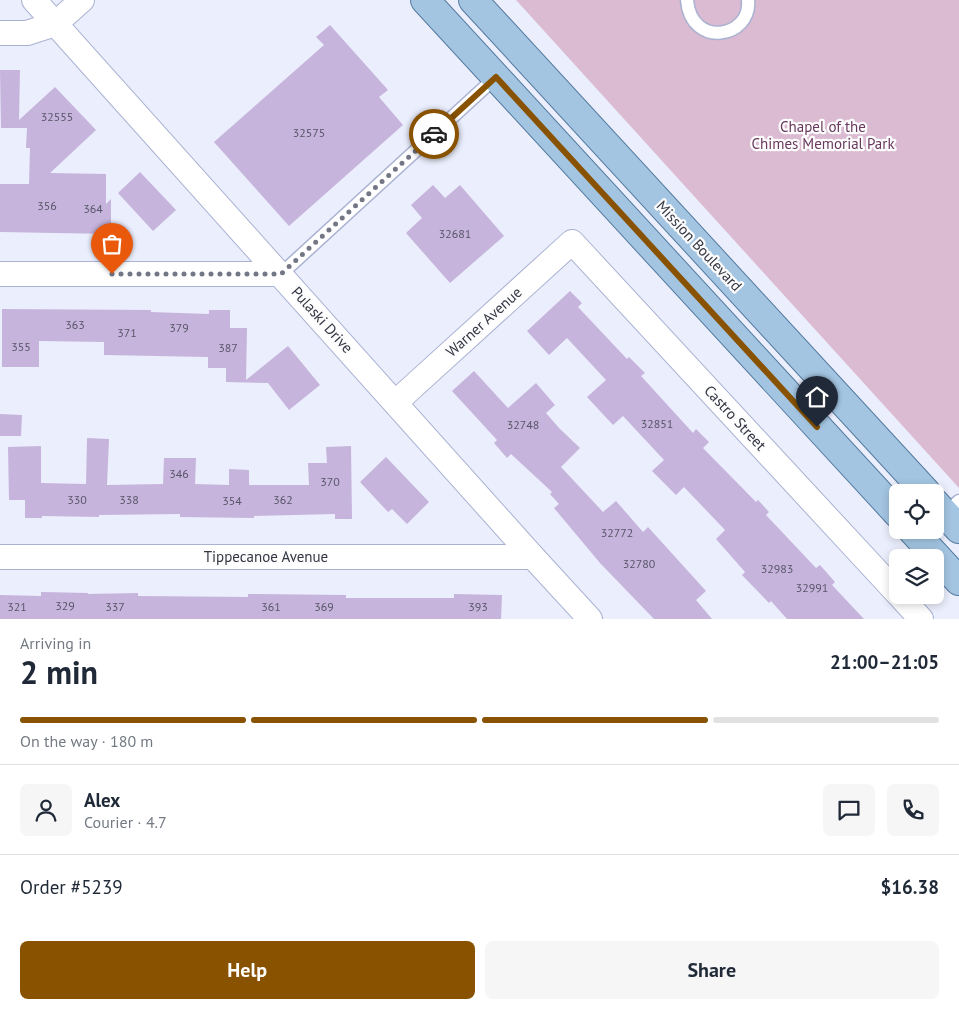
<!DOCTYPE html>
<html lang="en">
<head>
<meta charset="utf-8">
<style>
	:root { --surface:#fff; --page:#f6f6f7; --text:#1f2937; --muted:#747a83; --line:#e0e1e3; --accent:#885201 }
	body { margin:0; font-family:"PT Sans",sans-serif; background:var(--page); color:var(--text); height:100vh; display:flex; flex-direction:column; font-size:19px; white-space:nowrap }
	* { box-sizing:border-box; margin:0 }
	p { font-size:16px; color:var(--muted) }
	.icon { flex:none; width:28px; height:28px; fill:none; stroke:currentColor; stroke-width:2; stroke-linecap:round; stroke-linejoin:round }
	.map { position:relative; height:619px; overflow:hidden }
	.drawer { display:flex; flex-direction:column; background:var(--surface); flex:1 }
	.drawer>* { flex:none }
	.tools { position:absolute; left:889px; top:484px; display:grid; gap:10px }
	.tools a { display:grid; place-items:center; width:55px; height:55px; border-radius:8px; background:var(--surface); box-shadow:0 2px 8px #0003; font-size:25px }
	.pin { position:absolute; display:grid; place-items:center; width:42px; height:42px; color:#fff; margin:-51px -21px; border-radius:50% 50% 50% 0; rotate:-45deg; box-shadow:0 0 5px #0007 }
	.pin .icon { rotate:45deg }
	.courier { position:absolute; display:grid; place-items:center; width:50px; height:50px; margin:-25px; border:4px solid #885201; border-radius:50%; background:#fff; color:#222; box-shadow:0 1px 6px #0007 }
	.head em { font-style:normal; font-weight:700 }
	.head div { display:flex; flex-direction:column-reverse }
	.head { display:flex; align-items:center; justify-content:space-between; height:85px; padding:0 20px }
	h1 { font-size:32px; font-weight:700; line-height:38px }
	.bar { display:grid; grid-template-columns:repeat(4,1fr); gap:8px 5px; align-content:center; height:60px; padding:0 20px }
	.bar i { height:6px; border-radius:4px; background:var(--line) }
	.bar .on { background:var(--accent) }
	.bar p { grid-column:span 4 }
	.line { display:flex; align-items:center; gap:12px; padding:0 20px; border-top:1px solid var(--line) }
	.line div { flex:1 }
	.round { display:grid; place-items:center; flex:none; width:52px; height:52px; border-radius:8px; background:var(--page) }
	.primary-button { display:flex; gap:10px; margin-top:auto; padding:10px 20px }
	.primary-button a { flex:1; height:58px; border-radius:8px; background:var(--accent); color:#fff; font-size:20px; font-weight:700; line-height:58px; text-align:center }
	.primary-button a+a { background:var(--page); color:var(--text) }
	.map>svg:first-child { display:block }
	.green { fill:#dbbbd2 }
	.building { fill:#c6b4dc }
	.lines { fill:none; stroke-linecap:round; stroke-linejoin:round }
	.service-casing { stroke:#aab2d2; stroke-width:15 }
	.minor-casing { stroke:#aab2d2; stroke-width:26 }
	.primary-casing { stroke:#547a9e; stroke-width:30 }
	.service { stroke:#fff; stroke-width:12 }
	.minor { stroke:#fff; stroke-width:24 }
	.primary { stroke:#a3c5e2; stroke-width:28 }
	.done { stroke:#737684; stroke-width:5; stroke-dasharray:0 9 }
	.route { stroke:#885201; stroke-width:6 }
	.labels { text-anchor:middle; stroke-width:4.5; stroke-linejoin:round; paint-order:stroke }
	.number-label { font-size:12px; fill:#585669 }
	.park-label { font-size:15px; fill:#6a385e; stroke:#fcfcfc }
	.street-label { font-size:15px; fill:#333643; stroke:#fcfcfc }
</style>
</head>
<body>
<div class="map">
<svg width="959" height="619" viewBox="0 0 959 619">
	<rect width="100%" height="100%" fill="#ebeefc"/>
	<path class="green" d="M 516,0 L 959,0 L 959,488 Z"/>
	<g class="building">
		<path d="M 330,25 L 388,90 L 379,97 L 403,125 L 289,226 L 214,142 L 324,45 L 316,37 Z"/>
		<path d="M 0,70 L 20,70 L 19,120 L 55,87 L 96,130 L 50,173 L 106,174 L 106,204 L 111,199 L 111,234 L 0,232 L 0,184 L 29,184 L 30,148 L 26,148 L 27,128 L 1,128 Z"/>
		<path d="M 140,172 L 176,210 L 153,231 L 118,193 Z"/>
		<path d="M 433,185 L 445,198 L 460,185 L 504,236 L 450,283 L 406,233 L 422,218 L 411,205 Z"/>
		<path d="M 570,291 L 582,303 L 578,307 L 627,359 L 629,357 L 645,373 L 641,376 L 693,433 L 696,429 L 709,442 L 703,448 L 756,502 L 758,500 L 769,512 L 766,515 L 816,568 L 820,565 L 835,582 L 832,585 L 864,619 L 787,619 L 771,601 L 769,603 L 742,575 L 745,572 L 716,539 L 725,530 L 684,487 L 676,495 L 652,471 L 664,460 L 623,416 L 613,425 L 587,397 L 606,380 L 567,338 L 549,355 L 527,331 Z"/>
		<path d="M 2,309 L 151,310 L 151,312 L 209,314 L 209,310 L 230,310 L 230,328 L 247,328 L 246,380 L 288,346 L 320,385 L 289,410 L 268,383 L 226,382 L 226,368 L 208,368 L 208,357 L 104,355 L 104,342 L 39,341 L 39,367 L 2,367 Z"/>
		<path d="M 474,371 L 508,408 L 536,383 L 555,405 L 546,413 L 559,428 L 580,448 L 561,467 L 603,512 L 616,501 L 643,532 L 648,527 L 706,591 L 696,600 L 712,619 L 654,619 L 600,563 L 554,508 L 559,504 L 550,494 L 552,492 L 511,454 L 507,458 L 494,443 L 497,440 L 452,391 Z"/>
		<path d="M 0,414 L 22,415 L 21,436 L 0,436 Z"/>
		<path d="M 87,438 L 109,439 L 107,485 L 163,484 L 164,458 L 196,458 L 195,484 L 229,485 L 229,469 L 249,470 L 249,485 L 309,485 L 308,463 L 327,463 L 326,447 L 351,446 L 352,519 L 335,519 L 335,514 L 254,516 L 254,518 L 180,517 L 180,514 L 99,515 L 99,517 L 42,516 L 42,518 L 25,518 L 25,500 L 9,500 L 8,447 L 41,446 L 41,483 L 86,484 Z"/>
		<path d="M 386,457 L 429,502 L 407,524 L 392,509 L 388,512 L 360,482 Z"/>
		<path d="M 41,592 L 88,593 L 88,594 L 138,593 L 138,596 L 248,597 L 248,594 L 346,595 L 346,598 L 454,598 L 454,594 L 502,595 L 501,619 L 0,619 L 0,595 L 41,596 Z"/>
	</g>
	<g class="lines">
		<defs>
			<g id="service">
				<path d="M 687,0 C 691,49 752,38 748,0"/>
				<path d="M 281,274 L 496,77"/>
				<path d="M 945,513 L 959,501"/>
			</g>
			<g id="minor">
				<path d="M 34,0 L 533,557 L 590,619"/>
				<path d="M 0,33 L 27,33 L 55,24 L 82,0"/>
				<path d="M 0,274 L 281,274"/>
				<path d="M 396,402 L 572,242 L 898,594"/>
				<path d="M 0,557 L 533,557"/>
				<path d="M 899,595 L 921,619"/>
			</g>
			<g id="primary">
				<path d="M 425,0 L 898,514"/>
				<path d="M 473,0 L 926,492"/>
				<path d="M 935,503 L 959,529"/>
				<path d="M 912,530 L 959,581"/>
			</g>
		</defs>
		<use href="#service" class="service-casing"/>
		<use href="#minor" class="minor-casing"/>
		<use href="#primary" class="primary-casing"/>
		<use href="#service" class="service"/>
		<use href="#minor" class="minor"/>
		<use href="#primary" class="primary"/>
	</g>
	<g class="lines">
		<path class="done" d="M 112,274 L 281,274 L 434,134"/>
		<path class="route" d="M 434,134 L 496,77 L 817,427"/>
	</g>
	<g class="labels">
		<g class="number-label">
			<text x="57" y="121">32555</text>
			<text x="309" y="137">32575</text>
			<text x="47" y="210">356</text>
			<text x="93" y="213">364</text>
			<text x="455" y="238">32681</text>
			<text x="75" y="329">363</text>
			<text x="179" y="332">379</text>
			<text x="127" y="337">371</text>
			<text x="21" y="351">355</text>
			<text x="228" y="352">387</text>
			<text x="657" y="428">32851</text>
			<text x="523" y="429">32748</text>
			<text x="179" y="478">346</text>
			<text x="330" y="486">370</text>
			<text x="77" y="504">330</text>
			<text x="129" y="504">338</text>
			<text x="283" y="504">362</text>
			<text x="232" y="505">354</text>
			<text x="617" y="537">32772</text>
			<text x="639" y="568">32780</text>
			<text x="777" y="573">32983</text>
			<text x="812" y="592">32991</text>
			<text x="65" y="610">329</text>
			<text x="17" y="611">321</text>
			<text x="115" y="611">337</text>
			<text x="271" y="611">361</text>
			<text x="324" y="611">369</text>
			<text x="478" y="611">393</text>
		</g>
		<g class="park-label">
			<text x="823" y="132">Chapel of the<tspan x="823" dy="17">Chimes Memorial Park</tspan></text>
		</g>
		<g class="street-label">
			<text transform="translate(699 246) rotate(47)" y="5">Mission Boulevard</text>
			<text transform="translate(322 320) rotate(48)" y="5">Pulaski Drive</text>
			<text transform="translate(484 322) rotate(-42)" y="5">Warner Avenue</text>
			<text transform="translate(735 418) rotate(47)" y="5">Castro Street</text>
			<text x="266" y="562">Tippecanoe Avenue</text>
		</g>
	</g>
</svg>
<div class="tools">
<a><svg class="icon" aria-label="locate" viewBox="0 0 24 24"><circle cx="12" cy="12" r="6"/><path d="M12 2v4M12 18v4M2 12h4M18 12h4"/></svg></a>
<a><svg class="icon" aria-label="layers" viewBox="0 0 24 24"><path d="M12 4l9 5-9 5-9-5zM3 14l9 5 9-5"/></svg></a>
</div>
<div class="pin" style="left:112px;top:274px;background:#ea580c"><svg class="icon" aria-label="bag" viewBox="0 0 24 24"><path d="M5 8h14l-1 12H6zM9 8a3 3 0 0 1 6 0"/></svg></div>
<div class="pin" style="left:817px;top:427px;background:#1f2937"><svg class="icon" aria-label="home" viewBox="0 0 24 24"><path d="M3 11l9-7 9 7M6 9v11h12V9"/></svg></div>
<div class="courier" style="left:434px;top:134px"><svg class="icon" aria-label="car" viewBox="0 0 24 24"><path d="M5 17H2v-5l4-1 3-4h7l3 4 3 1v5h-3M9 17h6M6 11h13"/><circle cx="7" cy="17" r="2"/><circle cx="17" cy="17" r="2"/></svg></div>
</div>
<section class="drawer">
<div class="head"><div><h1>2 min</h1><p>Arriving in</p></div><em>21:00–21:05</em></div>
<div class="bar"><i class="on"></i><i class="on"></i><i class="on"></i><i></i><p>On the way · 180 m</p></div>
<div class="line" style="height:90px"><a class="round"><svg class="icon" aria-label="person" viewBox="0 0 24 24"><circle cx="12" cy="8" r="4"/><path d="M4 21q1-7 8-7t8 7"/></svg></a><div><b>Alex</b><p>Courier · 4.7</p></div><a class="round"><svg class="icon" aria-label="chat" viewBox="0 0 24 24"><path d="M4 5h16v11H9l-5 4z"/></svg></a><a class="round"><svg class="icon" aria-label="phone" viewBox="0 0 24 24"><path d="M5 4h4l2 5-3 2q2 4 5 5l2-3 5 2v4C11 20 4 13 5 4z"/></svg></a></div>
<div class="line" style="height:65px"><div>Order #5239</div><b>$16.38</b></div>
<div class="primary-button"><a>Help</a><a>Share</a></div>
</section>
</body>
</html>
